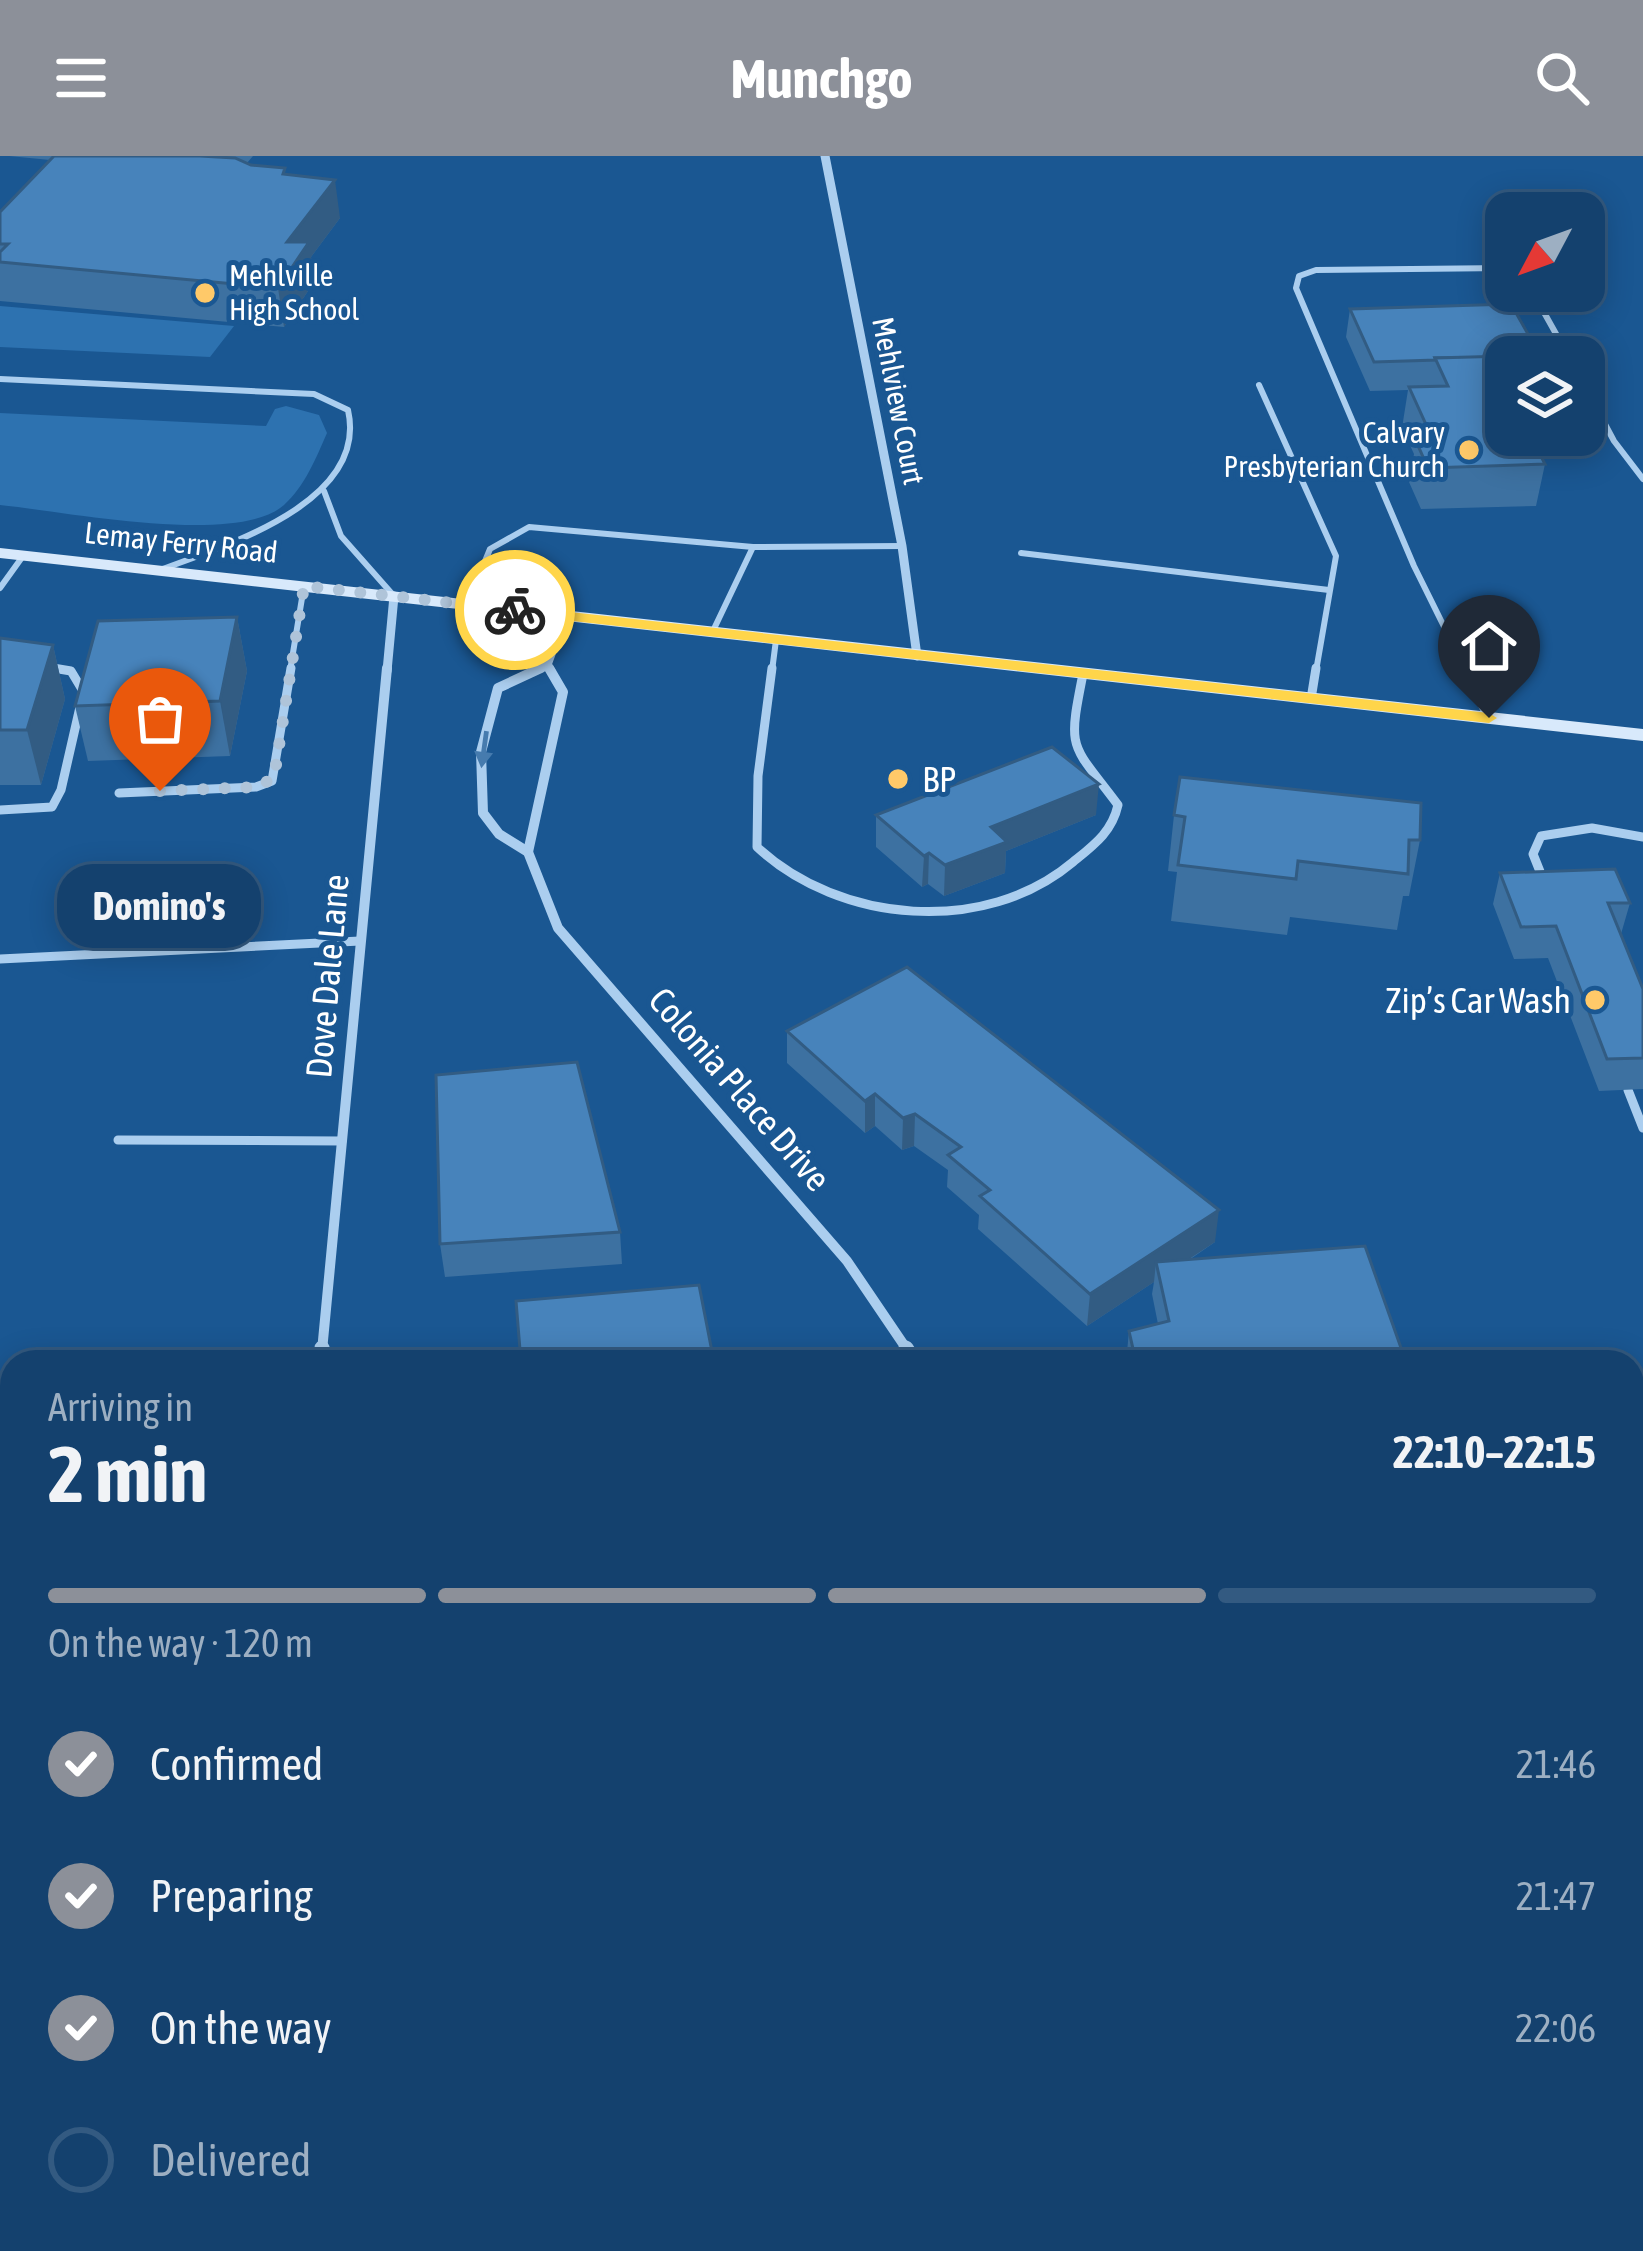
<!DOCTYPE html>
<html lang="en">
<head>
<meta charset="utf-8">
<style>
	:root { --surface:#14416e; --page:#1d4873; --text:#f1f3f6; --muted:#9dafc2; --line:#335a81; --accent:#8c9099 }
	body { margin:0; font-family:"Asap Condensed",sans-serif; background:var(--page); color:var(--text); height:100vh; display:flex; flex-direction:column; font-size:45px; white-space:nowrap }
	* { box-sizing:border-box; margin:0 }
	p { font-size:39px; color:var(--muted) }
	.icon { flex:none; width:66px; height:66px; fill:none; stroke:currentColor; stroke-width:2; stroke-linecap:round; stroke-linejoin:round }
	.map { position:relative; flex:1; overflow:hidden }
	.side { position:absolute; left:0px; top:1194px; width:1644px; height:903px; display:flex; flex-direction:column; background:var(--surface); border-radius:36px 36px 0 0; box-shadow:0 6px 30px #0003,0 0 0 3px var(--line) }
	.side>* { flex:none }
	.needle { width:78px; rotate:229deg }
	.buttons { position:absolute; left:1485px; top:36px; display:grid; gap:24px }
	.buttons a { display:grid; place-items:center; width:120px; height:120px; border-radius:24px; background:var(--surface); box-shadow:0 6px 30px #0003,0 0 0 3px var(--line); font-size:60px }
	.pin { position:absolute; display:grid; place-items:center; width:102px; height:102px; color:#fff; margin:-123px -51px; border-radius:50% 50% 50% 0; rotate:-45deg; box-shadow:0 0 12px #0007 }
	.pin .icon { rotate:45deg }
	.courier { position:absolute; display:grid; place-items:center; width:120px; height:120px; margin:-60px; border:9px solid #ffd54a; border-radius:50%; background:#fff; color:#222; box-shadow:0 3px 15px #0007 }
	.bubble { position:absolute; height:84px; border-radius:36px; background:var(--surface); box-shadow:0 6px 30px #0003,0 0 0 3px var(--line); font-size:39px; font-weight:700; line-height:84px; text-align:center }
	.head em { font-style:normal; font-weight:700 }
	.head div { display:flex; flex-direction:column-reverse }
	.head { display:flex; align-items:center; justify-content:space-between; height:204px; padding:0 48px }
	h1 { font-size:78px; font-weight:700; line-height:90px }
	.bar { display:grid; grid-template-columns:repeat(4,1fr); gap:18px 12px; align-content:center; height:144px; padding:0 48px }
	.bar i { height:15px; border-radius:9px; background:var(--line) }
	.bar .current { background:var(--accent) }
	.bar p { grid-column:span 4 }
	ol { padding:0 48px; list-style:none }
	li { display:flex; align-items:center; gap:36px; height:132px }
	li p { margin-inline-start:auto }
	li .icon { padding:12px; border-radius:50%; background:var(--accent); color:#fff; stroke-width:4 }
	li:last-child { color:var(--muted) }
	li i { width:66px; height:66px; border:6px solid var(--line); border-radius:50% }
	header { display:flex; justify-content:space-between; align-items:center; height:156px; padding:0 48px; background:var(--accent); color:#fff; font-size:54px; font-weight:700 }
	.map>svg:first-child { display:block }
	.green { fill:#2d72b0 }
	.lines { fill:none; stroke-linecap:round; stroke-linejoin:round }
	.lane-far1 { stroke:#abceef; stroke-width:6 }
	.lane { stroke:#abceef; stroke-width:9 }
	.street-far2 { stroke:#abceef; stroke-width:9 }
	.street-far1 { stroke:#abceef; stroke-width:10 }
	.street { stroke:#abceef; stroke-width:15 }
	.secondary { fill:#d8e9fb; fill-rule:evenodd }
	.wall { fill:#3d71a1 }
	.shaded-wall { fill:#325c83 }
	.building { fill:#4783bb; stroke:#325c83; stroke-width:3 }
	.oneway { fill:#467bae }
	.route { fill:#ffd54a }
	.done { stroke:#afc4d9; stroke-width:12; stroke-dasharray:0 21.6 }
	.poi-dot { fill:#ffc969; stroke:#1a5792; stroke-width:4.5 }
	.labels { text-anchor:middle; stroke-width:10; stroke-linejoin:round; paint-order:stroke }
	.far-poi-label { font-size:30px; fill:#fff; stroke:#1a5792; text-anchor:start }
	.far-street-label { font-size:30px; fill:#fff; stroke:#1a5792 }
	.poi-label { font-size:36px; fill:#fff; stroke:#1a5792; text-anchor:start }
	.street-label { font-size:36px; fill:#fff; stroke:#1a5792 }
</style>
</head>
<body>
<header><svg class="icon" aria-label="menu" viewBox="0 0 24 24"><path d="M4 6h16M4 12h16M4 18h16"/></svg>Munchgo<svg class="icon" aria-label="search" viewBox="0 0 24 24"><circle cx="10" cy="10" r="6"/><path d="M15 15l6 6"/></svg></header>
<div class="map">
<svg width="1643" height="2095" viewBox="0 0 1643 2095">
	<rect width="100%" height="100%" fill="#1a5792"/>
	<g class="green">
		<path d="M 0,150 L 234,170 L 210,201 L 0,191 Z"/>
		<path d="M 286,250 L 319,259 L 327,277 C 316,302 305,330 284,349 C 237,391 63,355 0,349 L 0,257 L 266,270 L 275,253 Z"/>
	</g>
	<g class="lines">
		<g class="lane-far1">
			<path d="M 1532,135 L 1569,201"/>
			<path d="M 0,223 L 314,238 L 348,254 C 369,346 227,389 160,414"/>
			<path d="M 1259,229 L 1336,400 L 1316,515"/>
			<path d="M 1584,229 L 1614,285 L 1643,323"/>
			<path d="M 324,335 L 341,380 L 394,440"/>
			<path d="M 1021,397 L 1329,434"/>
			<path d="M 0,432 L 23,400"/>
			<path d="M 467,449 L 490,393 L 529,371 L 753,391"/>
			<path d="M 712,477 L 753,391 L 902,390"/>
			<path d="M 47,511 L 71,515"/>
			<path d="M 290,515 L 304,430"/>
			<path d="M 772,515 L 776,484"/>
			<path d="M 1466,515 L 1414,410 L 1296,132 L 1299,120 L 1316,114 L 1506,112"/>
		</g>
		<g class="lane">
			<path d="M 53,512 L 71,515 L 83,535"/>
			<path d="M 772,512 L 758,620 L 757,691 C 840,768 985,780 1073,706 C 1094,689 1112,676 1118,649 C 1071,586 1067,597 1083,518"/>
			<path d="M 1464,512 L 1489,562"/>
			<path d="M 1311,543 L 1316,512"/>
			<path d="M 119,637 L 256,631 L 272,625 L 291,512"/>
			<path d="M 0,654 L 52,651 L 61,634 L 80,551"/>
			<path d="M 1543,723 L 1533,698 L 1541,680 L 1592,672 L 1643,681"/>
			<path d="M 0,803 L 360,785"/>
			<path d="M 1628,934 L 1643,972"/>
			<path d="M 118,984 L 342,985"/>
		</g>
		<g class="street-far2">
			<path d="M 825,0 L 902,390 L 917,500"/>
			<path d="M 547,509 L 551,515"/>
			<path d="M 387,515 L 394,440"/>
			<path d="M 534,515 L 547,509 L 565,460"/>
		</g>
		<g class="street-far1">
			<path d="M 541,512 L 498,532 L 481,596 L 483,657 L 499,678 L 528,696 L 558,772 L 847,1105 L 908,1195"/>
			<path d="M 528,696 L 563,536 L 549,512"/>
			<path d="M 322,1195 L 387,512"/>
		</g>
		<g class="street">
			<path d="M 906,1192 L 915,1206"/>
			<path d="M 321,1206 L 322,1192"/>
			<path d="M 954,2085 L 957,2095"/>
		</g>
		<path class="secondary" d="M 0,392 L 1643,573 L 1643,585 L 0,402 Z"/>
	</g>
	<g class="wall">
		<path d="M 9,0 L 253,0 L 247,7 L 285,19 L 340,62 L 311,101 L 314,126 L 284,171 L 0,145 L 0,56 L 50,4 Z"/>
		<path d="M 1350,153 L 1506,201 L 1506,279 L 1539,279 L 1536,292 L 1545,308 L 1536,350 L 1421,353 L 1409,326 L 1414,298 L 1402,272 L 1408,234 L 1370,235 L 1346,181 Z"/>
		<path d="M 237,461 L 247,515 L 230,600 L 88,605 L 75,550 Z"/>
		<path d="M 0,482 L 53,489 L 65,543 L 41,629 L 0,629 Z"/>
		<path d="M 876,659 L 1096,659 L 1006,695 L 1005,717 L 944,740 L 928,728 L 922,731 L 876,691 Z"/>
		<path d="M 1174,659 L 1420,684 L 1409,740 L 1403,740 L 1397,774 L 1290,761 L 1287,779 L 1171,765 L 1177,716 L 1168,715 Z"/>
		<path d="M 1500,717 L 1630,747 L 1621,778 L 1643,833 L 1643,933 L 1599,935 L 1548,802 L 1514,803 L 1493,748 Z"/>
		<path d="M 787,875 L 1215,1086 L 1189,1104 L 1406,1206 L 1126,1206 L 1129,1175 L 1158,1168 L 1152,1138 L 1154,1126 L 1087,1170 L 978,1073 L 979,1059 L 947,1031 L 948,1014 L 914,990 L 902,994 L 875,970 L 865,977 L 787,907 Z"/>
		<path d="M 620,1076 L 622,1108 L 445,1121 L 440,1088 Z"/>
	</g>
	<g class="shaded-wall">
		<path d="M 335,24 L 340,62 L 311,101 L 314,126 L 284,171 L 278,132 L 287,86 Z"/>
		<path d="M 237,461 L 247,515 L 230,600 L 220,545 Z"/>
		<path d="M 53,489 L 65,543 L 41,629 L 27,574 Z"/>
		<path d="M 1099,628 L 1096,659 L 1006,695 L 1005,717 L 944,740 L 945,709 L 991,671 Z"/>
		<path d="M 929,697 L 928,728 L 922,731 L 924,700 Z"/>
		<path d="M 875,938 L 875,970 L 865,977 L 865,945 Z"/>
		<path d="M 915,958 L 914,990 L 902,994 L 903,962 Z"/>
		<path d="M 1219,1054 L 1215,1086 L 1160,1122 L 1156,1106 L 1154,1126 L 1087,1170 L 1090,1138 Z"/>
	</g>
	<g class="building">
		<path d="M 54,0 L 200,0 L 235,2 L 251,9 L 285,12 L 283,18 L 335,24 L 287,86 L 309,86 L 278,132 L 0,106 L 0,96 L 8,88 L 0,88 L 0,56 Z"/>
		<path d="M 1511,148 L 1541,201 L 1435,202 L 1436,204 L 1374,206 L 1350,153 Z"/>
		<path d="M 1507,200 L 1506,279 L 1530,279 L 1545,308 L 1428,312 L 1416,285 L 1433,284 L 1409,231 L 1448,230 L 1435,202 Z"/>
		<path d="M 237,461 L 220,545 L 75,550 L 98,465 Z"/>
		<path d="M 0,482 L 53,489 L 27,574 L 0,574 Z"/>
		<path d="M 1052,591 L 1099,628 L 991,671 L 1007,686 L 945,709 L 929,697 L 924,700 L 876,659 Z"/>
		<path d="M 1180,621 L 1421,647 L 1420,684 L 1409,684 L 1408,718 L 1298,705 L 1296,723 L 1178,709 L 1185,661 L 1174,659 Z"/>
		<path d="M 1615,713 L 1630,747 L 1608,747 L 1643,833 L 1643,902 L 1607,903 L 1556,770 L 1521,771 L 1500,717 Z"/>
		<path d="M 907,811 L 1219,1054 L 1090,1138 L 980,1040 L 990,1034 L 948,999 L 961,991 L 915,958 L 903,962 L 875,938 L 865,945 L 787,875 Z"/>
		<path d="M 577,906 L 620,1076 L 440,1088 L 436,919 Z"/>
		<path d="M 1365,1090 L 1406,1206 L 1136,1206 L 1129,1175 L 1169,1165 L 1156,1106 Z"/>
		<path d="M 699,1129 L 714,1206 L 521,1206 L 516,1145 Z"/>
		<path d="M 583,2085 L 790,2085 L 793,2095 L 550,2095 Z"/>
		<rect x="1203" y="2085" width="257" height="10"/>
	</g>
	<defs><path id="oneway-solid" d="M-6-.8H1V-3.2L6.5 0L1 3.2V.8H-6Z" transform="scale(3)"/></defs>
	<use class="oneway" href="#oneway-solid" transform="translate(484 593) rotate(98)"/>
	<path class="route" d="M 515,450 L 1489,557 L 1497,562 L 1489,567 L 509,458 L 507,454 Z"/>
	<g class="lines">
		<path class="done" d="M 160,635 L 256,631 L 274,622 L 304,430 L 515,454"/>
	</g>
	<g class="poi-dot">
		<circle cx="205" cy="137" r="12"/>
		<circle cx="1469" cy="294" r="12"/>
		<circle cx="898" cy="623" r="12"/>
		<circle cx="1595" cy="844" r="12"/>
	</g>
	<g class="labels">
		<g class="far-poi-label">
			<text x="229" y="130">Mehlville<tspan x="229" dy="34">High School</tspan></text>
			<text x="1445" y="287" text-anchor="end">Calvary<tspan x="1445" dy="34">Presbyterian Church</tspan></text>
		</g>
		<g class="far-street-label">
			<text transform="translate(898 245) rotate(79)" y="10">Mehlview Court</text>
			<text transform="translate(181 387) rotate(6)" y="10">Lemay Ferry Road</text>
		</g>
		<g class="poi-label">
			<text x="922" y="636">BP</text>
			<text x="1571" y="857" text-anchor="end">Zip’s Car Wash</text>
		</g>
		<g class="street-label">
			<text transform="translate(327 820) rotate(-85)" y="13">Dove Dale Lane</text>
			<text transform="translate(740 933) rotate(49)" y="13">Colonia Place Drive</text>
		</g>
	</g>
</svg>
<div class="buttons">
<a><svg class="needle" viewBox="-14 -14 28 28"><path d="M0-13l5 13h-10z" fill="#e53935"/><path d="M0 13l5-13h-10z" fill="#9dafc2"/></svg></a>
<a><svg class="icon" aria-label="layers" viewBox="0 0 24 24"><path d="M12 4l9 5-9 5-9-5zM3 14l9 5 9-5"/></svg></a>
</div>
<div class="pin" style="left:160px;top:635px;background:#ea580c"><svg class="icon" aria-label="bag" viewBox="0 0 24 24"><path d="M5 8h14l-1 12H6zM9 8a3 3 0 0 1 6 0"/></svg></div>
<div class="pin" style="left:1489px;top:562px;background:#1f2937"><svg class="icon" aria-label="home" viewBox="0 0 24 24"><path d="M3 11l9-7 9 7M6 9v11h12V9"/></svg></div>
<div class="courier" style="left:515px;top:454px"><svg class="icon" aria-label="bike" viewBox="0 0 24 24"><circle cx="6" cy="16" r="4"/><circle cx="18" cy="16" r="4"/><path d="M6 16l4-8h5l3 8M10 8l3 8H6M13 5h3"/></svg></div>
<div class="bubble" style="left:57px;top:708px;width:204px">Domino's</div>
<section class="side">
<div class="head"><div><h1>2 min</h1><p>Arriving in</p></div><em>22:10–22:15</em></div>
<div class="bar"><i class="current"></i><i class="current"></i><i class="current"></i><i></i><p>On the way · 120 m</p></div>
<ol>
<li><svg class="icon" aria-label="check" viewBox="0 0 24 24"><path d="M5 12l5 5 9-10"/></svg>Confirmed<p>21:46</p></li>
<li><svg class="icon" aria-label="check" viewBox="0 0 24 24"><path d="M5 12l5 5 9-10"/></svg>Preparing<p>21:47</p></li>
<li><svg class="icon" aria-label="check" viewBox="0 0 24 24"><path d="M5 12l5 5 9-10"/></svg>On the way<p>22:06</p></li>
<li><i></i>Delivered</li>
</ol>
</section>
</div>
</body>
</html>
